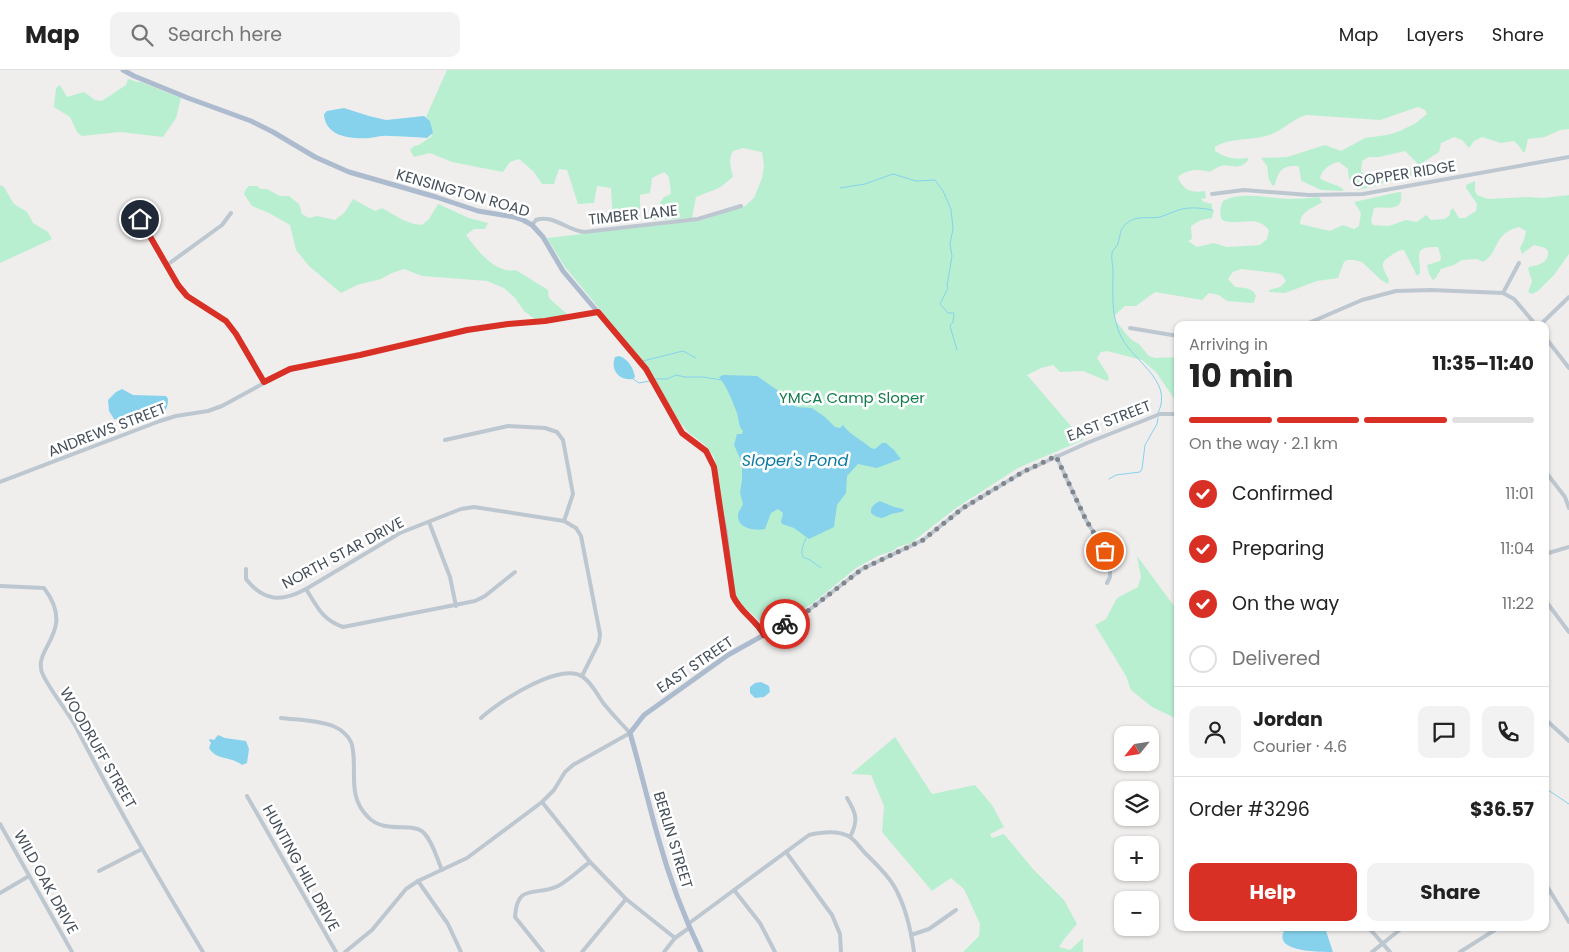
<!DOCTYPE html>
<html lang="en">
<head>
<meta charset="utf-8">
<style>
	:root { --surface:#fff; --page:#f2f2f2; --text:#222; --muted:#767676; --line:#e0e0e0; --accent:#d93025 }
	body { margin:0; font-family:Poppins,sans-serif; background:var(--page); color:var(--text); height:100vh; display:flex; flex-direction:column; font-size:19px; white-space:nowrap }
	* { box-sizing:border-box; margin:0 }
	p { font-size:16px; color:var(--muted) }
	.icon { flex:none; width:28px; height:28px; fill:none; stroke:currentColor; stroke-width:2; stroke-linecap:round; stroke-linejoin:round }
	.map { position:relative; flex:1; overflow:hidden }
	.sheet { position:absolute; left:1174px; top:251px; width:375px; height:610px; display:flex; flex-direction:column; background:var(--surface); border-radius:10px; box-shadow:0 1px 4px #0004 }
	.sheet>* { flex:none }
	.needle { width:32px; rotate:240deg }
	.tools { position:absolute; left:1114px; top:656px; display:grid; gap:10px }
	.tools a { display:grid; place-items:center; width:45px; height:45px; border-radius:10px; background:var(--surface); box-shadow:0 1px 4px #0004; font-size:25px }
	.pin { position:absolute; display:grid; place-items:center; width:42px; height:42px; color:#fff; margin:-21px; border:2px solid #fff; border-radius:50%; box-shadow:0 1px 5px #0007 }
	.courier { position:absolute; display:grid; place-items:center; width:50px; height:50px; margin:-25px; border:4px solid #d93025; border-radius:50%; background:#fff; color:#222; box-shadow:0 1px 6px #0007 }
	.overview em { font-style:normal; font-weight:700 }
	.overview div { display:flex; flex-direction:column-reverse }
	.overview { display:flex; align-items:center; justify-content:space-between; height:85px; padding:0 15px }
	h1 { font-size:32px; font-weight:700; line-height:38px }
	.bar { display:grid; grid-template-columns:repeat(4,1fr); gap:8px 5px; align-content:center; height:60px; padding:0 15px }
	.bar i { height:6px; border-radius:4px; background:var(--line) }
	.bar .current { background:var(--accent) }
	.bar p { grid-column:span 4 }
	.line { display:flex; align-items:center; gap:12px; padding:0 15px; border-top:1px solid var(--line) }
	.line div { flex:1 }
	.round { display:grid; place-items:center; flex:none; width:52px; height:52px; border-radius:10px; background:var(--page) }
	ol { padding:0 15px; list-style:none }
	li { display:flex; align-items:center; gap:15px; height:55px }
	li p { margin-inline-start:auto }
	li .icon { padding:5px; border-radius:50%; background:var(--accent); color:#fff; stroke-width:4 }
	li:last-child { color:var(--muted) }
	li i { width:28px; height:28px; border:2px solid var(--line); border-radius:50% }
	.button { display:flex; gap:10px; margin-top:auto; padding:10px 15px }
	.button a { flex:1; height:58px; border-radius:10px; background:var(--accent); color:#fff; font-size:20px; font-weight:700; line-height:58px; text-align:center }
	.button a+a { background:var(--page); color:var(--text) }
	header { display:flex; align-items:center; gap:30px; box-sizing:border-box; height:70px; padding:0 25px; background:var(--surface); border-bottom:1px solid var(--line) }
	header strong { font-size:24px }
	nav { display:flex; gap:28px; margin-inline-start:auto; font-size:18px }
	.search { width:350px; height:45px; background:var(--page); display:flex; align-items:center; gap:12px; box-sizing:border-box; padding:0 18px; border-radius:10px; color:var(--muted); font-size:19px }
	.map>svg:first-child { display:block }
	.green { fill:#b9efd1 }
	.water { fill:#86d2ed }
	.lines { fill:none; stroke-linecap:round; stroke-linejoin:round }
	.stream { stroke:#86d2ed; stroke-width:1 }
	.minor { stroke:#bdc7d0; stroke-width:4 }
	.major { stroke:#acbbcd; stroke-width:5 }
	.done { stroke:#81868d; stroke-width:5; stroke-dasharray:0 9 }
	.route { stroke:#d93025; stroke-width:6 }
	.labels { text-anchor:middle; stroke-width:5; stroke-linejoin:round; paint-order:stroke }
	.street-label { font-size:15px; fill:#454f5a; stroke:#fff }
	.park-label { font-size:15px; fill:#157c4e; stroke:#fff }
	.water-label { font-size:16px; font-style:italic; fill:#0a7aa1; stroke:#fff }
</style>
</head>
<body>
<header>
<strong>Map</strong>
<div class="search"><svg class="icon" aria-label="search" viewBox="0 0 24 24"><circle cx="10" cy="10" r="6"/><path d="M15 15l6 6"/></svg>Search here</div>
<nav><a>Map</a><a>Layers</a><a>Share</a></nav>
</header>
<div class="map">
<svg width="1569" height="882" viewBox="0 0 1569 882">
	<rect width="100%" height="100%" fill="#f0eded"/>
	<g class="green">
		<path d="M 447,0 L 1569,0 L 1569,59 L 1560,60 L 1545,67 L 1528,69 L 1525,82 L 1523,82 L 1519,76 L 1514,71 L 1501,73 L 1482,67 L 1474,71 L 1469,78 L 1462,70 L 1454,67 L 1441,73 L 1439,82 L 1419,95 L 1405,81 L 1379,87 L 1369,87 L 1362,91 L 1361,102 C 1371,109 1395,96 1412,99 L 1411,108 L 1408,110 L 1387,111 L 1379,115 L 1358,120 C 1350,115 1348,107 1348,99 L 1339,92 C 1331,93 1322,99 1320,108 C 1327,114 1337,113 1344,120 L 1342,121 L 1321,120 L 1302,111 L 1301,110 L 1299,97 L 1297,96 C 1282,95 1278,101 1275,115 L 1273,116 L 1269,110 L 1267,96 L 1261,88 L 1287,87 L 1325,75 L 1341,81 L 1365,68 L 1387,65 L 1400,61 L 1416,53 L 1427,44 L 1425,40 L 1418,37 L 1380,50 L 1307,45 C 1293,48 1283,61 1269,65 C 1252,71 1231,67 1215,77 L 1215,81 C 1226,88 1235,90 1248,88 L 1248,90 C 1240,101 1231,94 1221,96 C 1217,97 1213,100 1210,102 C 1199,99 1190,99 1180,105 L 1178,108 C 1184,121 1192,123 1205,121 L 1206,128 L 1201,129 L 1204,132 L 1212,134 L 1212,139 L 1214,140 L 1212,148 L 1201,150 L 1191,156 L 1192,169 L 1188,171 L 1197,177 L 1214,173 L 1227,177 L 1260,175 L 1267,169 L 1269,160 C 1256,143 1238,157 1222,150 C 1219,145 1220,137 1223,131 C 1242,121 1267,128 1288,129 C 1298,129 1309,128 1319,127 L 1322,132 L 1321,133 C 1311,139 1301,141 1300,154 L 1330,161 L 1343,155 L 1354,159 L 1359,156 L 1361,143 L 1354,132 L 1399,122 L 1401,122 C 1401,125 1402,128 1401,130 C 1399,142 1380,136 1374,138 L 1371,151 L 1373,155 L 1389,156 L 1406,150 L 1417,152 L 1426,145 L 1431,150 L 1445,149 L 1450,145 L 1450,141 L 1453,138 L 1459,148 L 1465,148 L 1476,141 L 1477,134 L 1466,118 L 1466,115 L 1475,111 L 1475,121 L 1477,125 L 1488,129 L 1528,127 L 1543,128 L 1569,125 L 1569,184 L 1554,205 L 1538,221 L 1532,224 L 1528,222 L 1532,211 L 1528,199 L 1529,197 C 1539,195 1549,193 1548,181 L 1545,178 L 1534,175 L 1522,184 L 1520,178 L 1524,170 L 1526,161 L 1519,157 C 1493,163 1500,182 1483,192 L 1477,189 L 1462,190 L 1454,195 L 1441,199 L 1435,209 L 1433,210 L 1429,204 L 1427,195 L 1440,191 L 1441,187 L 1438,177 C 1413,176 1420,184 1420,203 L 1417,206 L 1404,180 C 1399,180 1396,182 1392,185 C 1378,193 1383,198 1389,210 L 1388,214 L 1381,210 L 1362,192 L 1354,190 L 1347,190 L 1344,192 L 1338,208 L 1317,211 L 1285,223 L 1269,222 L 1269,220 L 1280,217 L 1286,211 L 1282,205 L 1276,203 L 1241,199 L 1233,202 L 1228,209 L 1235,217 C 1243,218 1253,217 1256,226 L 1254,232 L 1252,233 L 1227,231 L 1219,225 L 1209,223 L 1202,230 L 1155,222 L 1136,236 L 1125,236 L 1115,245 L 1115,250 L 1127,265 L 1132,270 L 1139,274 L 1149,286 L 1155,288 L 1177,287 L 1177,330 L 1175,330 L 1156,302 L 1142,290 L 1107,281 L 1101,282 L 1097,288 L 1108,305 L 1109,309 L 1107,311 L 1083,301 L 1060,302 L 1053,295 L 1041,298 L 1027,305 L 1083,370 L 1018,398 L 956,438 L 911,473 L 898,477 L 893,481 L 880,485 L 856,498 L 812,534 L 768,558 L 736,530 L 714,387 L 704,374 L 689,363 L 679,351 L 645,294 L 565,197 L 547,168 L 703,150 L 745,136 L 754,128 L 762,108 L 764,96 L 762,82 L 743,78 L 733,81 C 728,89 731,98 733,107 L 719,118 L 696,127 L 692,148 L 654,150 L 652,143 L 661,140 L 659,134 L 664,127 L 671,124 L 669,107 L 664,102 L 652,108 L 650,123 L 640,125 L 640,149 L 613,153 L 611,118 L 597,116 L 594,133 L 578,134 L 567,100 L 559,99 L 554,114 L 542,114 L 534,102 L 519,89 L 510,92 L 503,102 L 452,92 L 430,83 L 414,87 L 410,80 L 414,76 L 419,75 L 432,66 L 430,51 L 426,47 Z"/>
		<path d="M 128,9 L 138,12 L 141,12 L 181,28 L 176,48 L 163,67 L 120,62 L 82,66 L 77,62 L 70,47 L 54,37 L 56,18 L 60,15 L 67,27 L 84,22 L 95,30 L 102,31 L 126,15 Z"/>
		<path d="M 0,115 L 4,117 L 14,134 L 27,142 L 33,153 L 48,162 L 52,169 L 0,193 Z"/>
		<path d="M 249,116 L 257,116 L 261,119 L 267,119 L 280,126 L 289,126 L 299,134 L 302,144 L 309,148 L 317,146 L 335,150 L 345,142 L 353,129 L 375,141 L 382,138 L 403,150 L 414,154 L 422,155 L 429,149 L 438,134 L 469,148 L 488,153 L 485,159 L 474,159 L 466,165 C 477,180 495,204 516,200 L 548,220 L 549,228 L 568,245 L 536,250 L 524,241 L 515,228 L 504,218 L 487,211 L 422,206 L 404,199 L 392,203 L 381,209 L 357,215 L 341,223 L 309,196 L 296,180 L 290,155 L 269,143 L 252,136 L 244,124 L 246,119 Z"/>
		<path d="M 1137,486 L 1177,540 L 1177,649 L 1152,637 L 1131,620 L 1126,606 L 1095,555 L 1106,549 L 1117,528 L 1138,517 L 1141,507 Z"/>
		<path d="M 895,667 L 932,724 L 975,715 L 992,735 L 1004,757 L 990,764 L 992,768 L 1004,764 L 1033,799 L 1064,830 L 1077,854 L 1065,868 L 1059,877 L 1070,880 L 1083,868 L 1083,882 L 963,882 L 979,866 L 980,854 L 964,819 L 951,808 L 932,821 L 882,762 L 884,736 L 871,705 L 851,704 Z"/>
	</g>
	<g class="water">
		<path d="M 344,38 L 369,46 L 386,50 L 424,46 L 430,51 L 433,63 L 427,68 C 414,67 401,66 388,66 C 382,65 375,68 369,68 C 351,69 325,67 324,44 L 327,41 Z"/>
		<path d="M 619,286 C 628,289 633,297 635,307 L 633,309 C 619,311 610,300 615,287 Z"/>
		<path d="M 723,305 L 757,306 L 780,322 L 796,337 L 812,338 L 825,347 L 835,357 L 840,358 L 843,355 C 850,365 862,370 871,378 L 875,379 L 882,373 L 886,373 L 894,380 L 901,389 L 877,398 L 858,394 L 847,406 L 846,423 L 837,435 L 834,457 L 809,469 L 794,458 L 782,454 L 781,452 L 783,443 L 778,439 L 771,443 L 765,459 C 755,461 737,459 738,445 C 738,442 742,437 743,434 L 740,423 L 742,410 L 742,395 L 739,386 L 734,375 L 737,364 L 742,364 L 743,361 C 738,356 739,350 737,343 C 732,330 727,317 719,307 Z"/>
		<path d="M 122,319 L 133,325 L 166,326 L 168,329 C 169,355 132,353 114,349 L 109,341 L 108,330 L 116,322 Z"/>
		<path d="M 880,431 L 894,437 L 903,439 L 904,441 C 902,442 899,442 896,443 C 884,445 883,453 871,443 C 870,437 875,433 880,431 Z"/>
		<path d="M 761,612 L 769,616 L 770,622 L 764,627 L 755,628 L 750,623 L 750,617 L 755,613 Z"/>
		<path d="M 218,665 L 225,668 L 246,671 L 249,679 L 247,693 L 242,695 C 231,686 217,691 209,678 L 211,673 L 209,670 L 210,669 L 214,670 Z"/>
		<path d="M 1286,858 L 1325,858 L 1333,882 C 1317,882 1269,882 1286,858 Z"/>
	</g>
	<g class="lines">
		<g class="stream">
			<path d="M 840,118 L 865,114 L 893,104 L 916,111 L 935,110 L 943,121 L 951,139 L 953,159 L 950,174 L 952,186 L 947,216 L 948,218 L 940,234 L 948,243 L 954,243 L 953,252 L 950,256 L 957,280"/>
			<path d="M 643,291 L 683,281 L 696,288"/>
			<path d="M 633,309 L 639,313 L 650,311"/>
			<path d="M 656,309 L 667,309 L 676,305 L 685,307 L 703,307 L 722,310"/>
			<path d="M 1158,343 C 1175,309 1129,290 1119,262 C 1111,242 1113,223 1113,202 C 1113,196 1111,189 1112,183 C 1113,179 1117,177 1118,173 C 1121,165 1119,159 1127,153 C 1136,145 1149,149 1160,147 C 1167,145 1174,141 1182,139 C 1192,137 1202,138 1212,140"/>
			<path d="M 1109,409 L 1116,405 L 1140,402 L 1142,399 L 1145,375 L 1157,354 L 1158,348"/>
			<path d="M 806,468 C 804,474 800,480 803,487 L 810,490 L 821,498"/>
			<path d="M 1545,718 L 1569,734"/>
		</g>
		<g class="minor">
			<path d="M 1212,124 L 1244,120 L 1309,125 L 1363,124 L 1569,87"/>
			<path d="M 133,140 L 146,158 L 178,215 L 187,226 L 226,251 L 236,264 L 264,312"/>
			<path d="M 532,155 L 536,150 C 553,144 566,160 584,162 L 698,149 L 741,136"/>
			<path d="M 167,195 L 222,155 L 231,143"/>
			<path d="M 1503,223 L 1519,193"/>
			<path d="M 1304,255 L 1362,230 L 1396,221 L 1431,220 L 1503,223 L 1514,229 L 1536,255"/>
			<path d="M 1540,255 L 1569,227"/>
			<path d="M 1130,258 L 1178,266"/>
			<path d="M 1545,267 L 1569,298"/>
			<path d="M 445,370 L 508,356 L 545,358 L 557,362 L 563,370 L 573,424 L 564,451"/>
			<path d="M 1056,386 L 1086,450 L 1105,481 L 1110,494 L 1110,507 L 1107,513"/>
			<path d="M 1545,401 L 1565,427 L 1569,438"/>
			<path d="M 0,412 L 160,351 L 176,346 L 208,341 L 222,336 L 290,299 L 359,285 L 482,257 L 545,251 L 598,242"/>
			<path d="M 429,452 L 450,507 L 456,536"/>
			<path d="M 1545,484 L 1569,477"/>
			<path d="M 246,499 L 246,509 C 264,532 282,532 306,519 L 400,463 L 461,439 L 474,437 L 564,451 L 576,458 L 581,466 L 600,564 L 599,572 L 582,606"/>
			<path d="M 0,516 L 44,518 C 78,563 30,578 43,605 C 52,623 66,639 76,657 C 115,733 158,808 203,882"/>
			<path d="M 306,519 C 317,536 322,550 343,557 L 475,531 L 485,526 L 515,502"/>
			<path d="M 1545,530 L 1569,562"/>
			<path d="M 764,565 L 805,543 L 862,499 L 923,470 L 963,438 L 1023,402 L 1087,373 L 1160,344 L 1178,344"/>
			<path d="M 281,648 C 298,650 317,650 333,656 C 341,659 350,667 352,675 C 358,700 346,725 368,747 C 385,765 413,751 424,763 C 433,772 437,789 442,800"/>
			<path d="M 1545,649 L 1569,671"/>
			<path d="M 247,726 L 336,882"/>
			<path d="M 847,728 C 856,743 859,750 850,767"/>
			<path d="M 542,732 L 590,792 L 626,829 L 675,868"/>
			<path d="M 0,754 L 72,882"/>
			<path d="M 786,782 L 832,845 L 840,864 L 841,882"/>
			<path d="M 99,801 L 142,779"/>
			<path d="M 418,811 L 448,854 L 461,882"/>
			<path d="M 1545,813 L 1569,852"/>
			<path d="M 734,820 L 760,853 L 775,882"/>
			<path d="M 0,823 L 29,806"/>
			<path d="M 688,854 L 809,765 C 822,762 838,760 850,767 C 856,771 861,779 866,784 C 876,794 887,804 894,816 C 905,835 911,860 914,882"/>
			<path d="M 1369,858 L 1390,882"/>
			<path d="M 911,865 L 929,859 L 956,840"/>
			<path d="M 345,882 L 372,860 L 406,819 L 418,811 L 467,788 L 542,732 L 554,720 L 565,702 L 573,695 L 630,663 C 621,653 612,644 604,634 C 597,625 593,614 583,607 C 561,591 498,632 481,648"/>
			<path d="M 543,882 L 515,847 C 517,812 536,827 558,816 C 569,810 580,799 590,792"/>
			<path d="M 582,882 L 626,829"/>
			<path d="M 664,882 L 675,868 L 689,858"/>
			<path d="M 1372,882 L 1402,858"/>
			<path d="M 1460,882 L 1498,858"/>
		</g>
		<path class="major" d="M 123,0 L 134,6 L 188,28 L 251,51 L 273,62 L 315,87 L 349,102 L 436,127 L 478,141 L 514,147 L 523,150 L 532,155 L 543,167 L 563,201 L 646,299 L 682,363 L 706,381 L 714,397 L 718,428 L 725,461 L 733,526 C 740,542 756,550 764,565 L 728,585 L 644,645 L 630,663 C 640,697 648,732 658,767 C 669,807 683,845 701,882"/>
	</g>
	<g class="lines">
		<path class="done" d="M 785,554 L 805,543 L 862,499 L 923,470 L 963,438 L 1023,402 L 1056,386 L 1086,450 L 1105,481"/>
		<path class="route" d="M 140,149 L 178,215 L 187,226 L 226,251 L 236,264 L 264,312 L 290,299 L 360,285 L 467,260 L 508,254 L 545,251 L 598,242 L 646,299 L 682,363 L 706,381 L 714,397 L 733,526 C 740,542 756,550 764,565 L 785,554"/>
	</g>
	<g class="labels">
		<g class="street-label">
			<text transform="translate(1404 104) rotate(-9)" y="5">COPPER RIDGE</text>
			<text transform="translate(463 123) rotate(16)" y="5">KENSINGTON ROAD</text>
			<text transform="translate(633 145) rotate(-6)" y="5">TIMBER LANE</text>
			<text transform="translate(1109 351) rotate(-21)" y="5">EAST STREET</text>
			<text transform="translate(107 360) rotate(-21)" y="5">ANDREWS STREET</text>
			<text transform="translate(343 483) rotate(-28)" y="5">NORTH STAR DRIVE</text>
			<text transform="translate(695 595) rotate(-34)" y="5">EAST STREET</text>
			<text transform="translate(98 678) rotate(60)" y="5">WOODRUFF STREET</text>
			<text transform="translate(673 770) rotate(73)" y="5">BERLIN STREET</text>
			<text transform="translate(301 798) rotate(61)" y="5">HUNTING HILL DRIVE</text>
			<text transform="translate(46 812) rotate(61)" y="5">WILD OAK DRIVE</text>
		</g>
		<g class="park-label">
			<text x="852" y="333">YMCA Camp Sloper</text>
		</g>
		<g class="water-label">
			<text x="795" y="396">Sloper's Pond</text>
		</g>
	</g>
</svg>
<div class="tools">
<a><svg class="needle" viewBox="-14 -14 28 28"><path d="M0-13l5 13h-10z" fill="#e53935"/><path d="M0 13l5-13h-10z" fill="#767676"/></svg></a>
<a><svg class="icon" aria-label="layers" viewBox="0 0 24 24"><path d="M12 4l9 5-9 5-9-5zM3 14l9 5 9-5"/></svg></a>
<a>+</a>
<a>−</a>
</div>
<div class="pin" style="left:1105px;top:481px;background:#ea580c"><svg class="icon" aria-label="bag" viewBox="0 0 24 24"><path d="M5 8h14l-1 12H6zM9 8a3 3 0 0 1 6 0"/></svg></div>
<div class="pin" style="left:140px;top:149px;background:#1f2937"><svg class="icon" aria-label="home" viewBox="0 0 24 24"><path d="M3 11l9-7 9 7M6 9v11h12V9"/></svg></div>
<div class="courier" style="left:785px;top:554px"><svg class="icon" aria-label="bike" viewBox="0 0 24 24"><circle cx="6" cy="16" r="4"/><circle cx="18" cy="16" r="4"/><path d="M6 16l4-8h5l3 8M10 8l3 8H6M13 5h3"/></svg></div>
<section class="sheet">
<div class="overview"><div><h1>10 min</h1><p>Arriving in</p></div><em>11:35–11:40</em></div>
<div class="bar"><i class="current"></i><i class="current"></i><i class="current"></i><i></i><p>On the way · 2.1 km</p></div>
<ol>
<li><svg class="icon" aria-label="check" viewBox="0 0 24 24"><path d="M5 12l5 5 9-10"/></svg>Confirmed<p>11:01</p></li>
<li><svg class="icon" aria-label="check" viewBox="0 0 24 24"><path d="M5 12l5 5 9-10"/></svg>Preparing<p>11:04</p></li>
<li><svg class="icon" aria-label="check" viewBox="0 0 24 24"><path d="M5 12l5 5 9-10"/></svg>On the way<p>11:22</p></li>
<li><i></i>Delivered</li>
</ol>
<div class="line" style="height:90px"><a class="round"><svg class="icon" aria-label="person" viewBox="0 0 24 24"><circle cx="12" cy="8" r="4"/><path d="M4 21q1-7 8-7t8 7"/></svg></a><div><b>Jordan</b><p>Courier · 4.6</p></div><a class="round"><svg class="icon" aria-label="chat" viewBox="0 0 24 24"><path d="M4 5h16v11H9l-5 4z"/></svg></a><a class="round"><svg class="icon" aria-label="phone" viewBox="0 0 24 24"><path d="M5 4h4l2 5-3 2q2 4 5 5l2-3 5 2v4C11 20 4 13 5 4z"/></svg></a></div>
<div class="line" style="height:65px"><div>Order #3296</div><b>$36.57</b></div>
<div class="button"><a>Help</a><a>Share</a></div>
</section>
</div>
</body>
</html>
